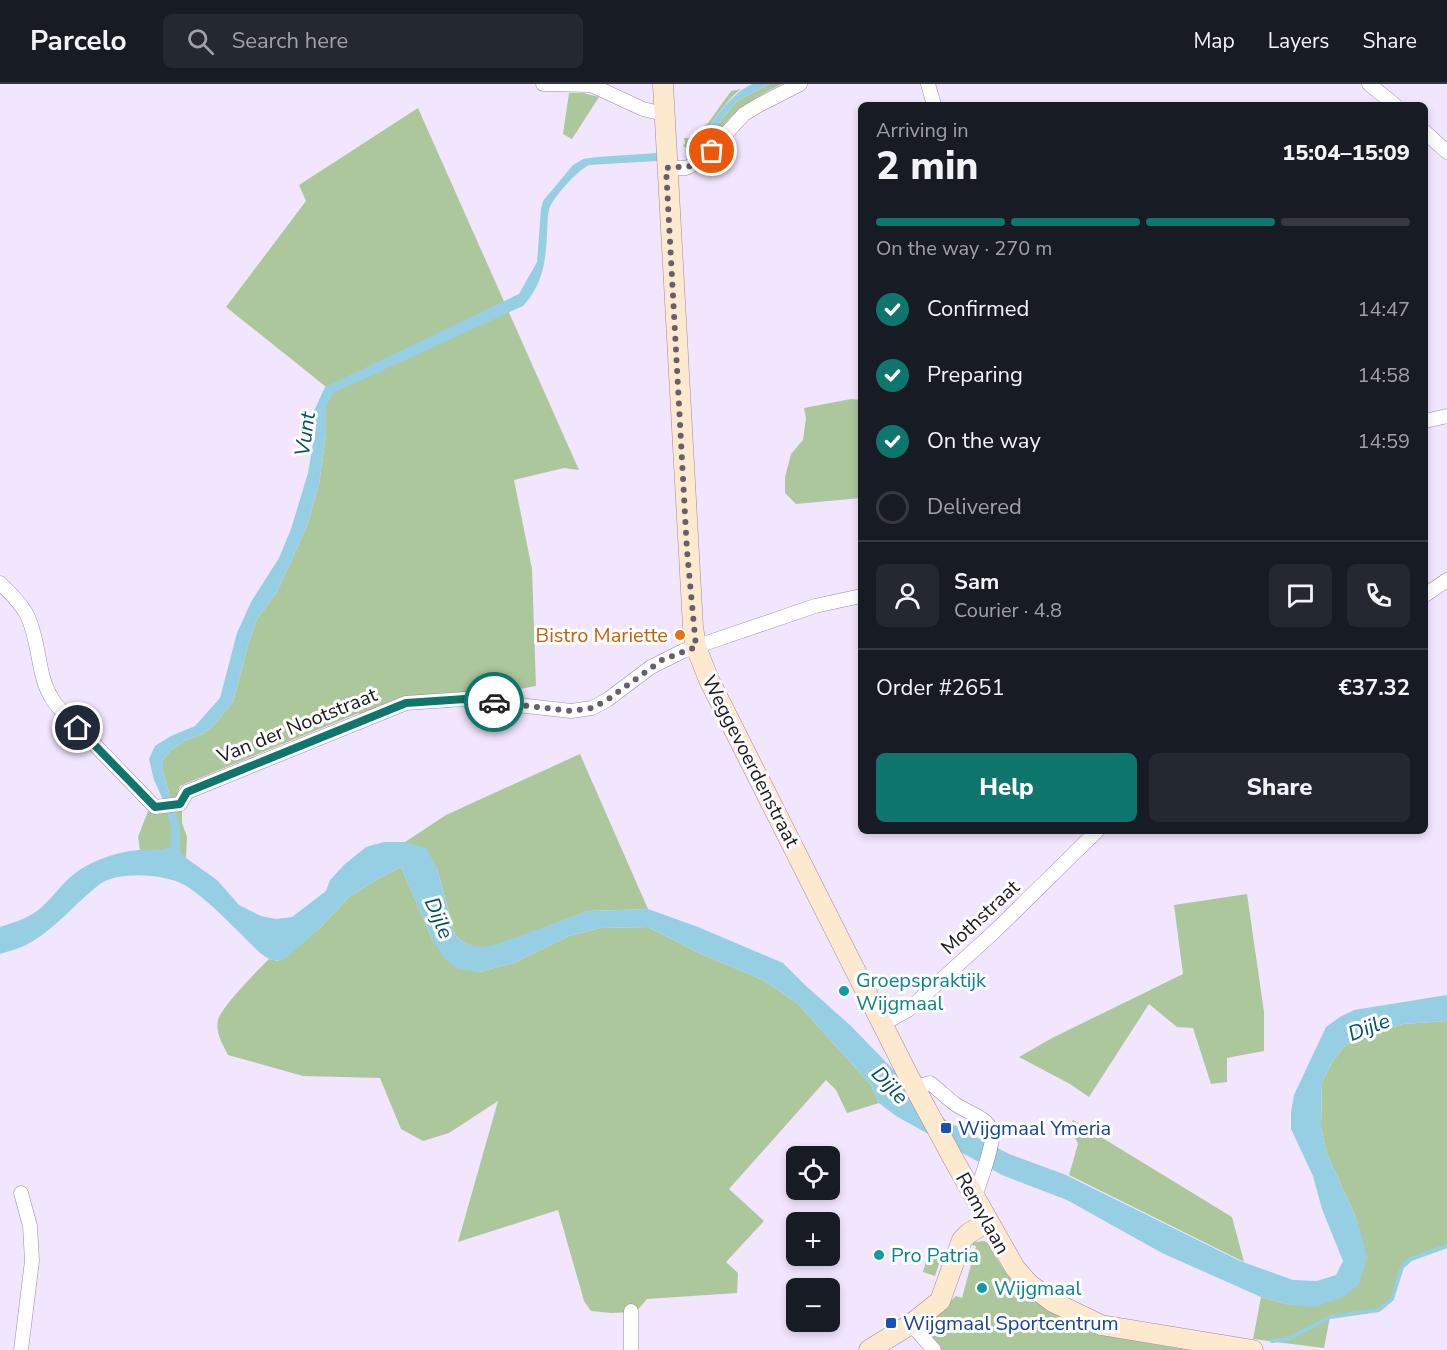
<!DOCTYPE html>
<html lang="en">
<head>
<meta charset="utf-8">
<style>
	:root { --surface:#171b24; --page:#242831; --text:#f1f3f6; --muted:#9ea1a6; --line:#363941; --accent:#0f766e }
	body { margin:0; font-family:"Nunito Sans",sans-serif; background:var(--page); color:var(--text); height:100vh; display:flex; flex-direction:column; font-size:22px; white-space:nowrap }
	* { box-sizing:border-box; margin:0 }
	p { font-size:20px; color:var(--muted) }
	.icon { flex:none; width:33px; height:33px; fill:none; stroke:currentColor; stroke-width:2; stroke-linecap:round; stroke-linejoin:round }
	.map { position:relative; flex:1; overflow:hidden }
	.sheet { position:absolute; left:858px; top:18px; width:570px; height:732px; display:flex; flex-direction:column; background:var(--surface); border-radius:9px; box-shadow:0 3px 9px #0003 }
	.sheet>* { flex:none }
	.fabs { position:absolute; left:786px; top:1062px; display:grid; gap:12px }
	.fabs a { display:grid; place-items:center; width:54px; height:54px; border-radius:9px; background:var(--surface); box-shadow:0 3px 9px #0003; font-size:30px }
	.pin { position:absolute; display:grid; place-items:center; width:51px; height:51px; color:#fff; margin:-26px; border:3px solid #fff; border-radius:50%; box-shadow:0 2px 6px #0007 }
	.courier { position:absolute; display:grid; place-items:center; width:60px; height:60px; margin:-30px; border:4px solid #0f766e; border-radius:50%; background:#fff; color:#222; box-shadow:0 2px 8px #0007 }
	.summary em { font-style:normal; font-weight:800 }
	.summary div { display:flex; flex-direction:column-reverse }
	.summary { display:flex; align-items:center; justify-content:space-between; height:102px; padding:0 18px }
	h1 { font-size:39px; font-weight:800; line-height:45px }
	.bar { display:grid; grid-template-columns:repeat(4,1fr); gap:9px 6px; align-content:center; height:72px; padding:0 18px }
	.bar i { height:8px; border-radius:4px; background:var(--line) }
	.bar .active { background:var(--accent) }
	.bar p { grid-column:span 4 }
	.line { display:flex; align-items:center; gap:15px; padding:0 18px; border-top:2px solid var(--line) }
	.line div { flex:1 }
	.round { display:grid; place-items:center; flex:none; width:63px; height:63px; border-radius:9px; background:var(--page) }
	ol { padding:0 18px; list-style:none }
	li { display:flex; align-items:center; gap:18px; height:66px }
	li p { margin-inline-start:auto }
	li .icon { padding:6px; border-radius:50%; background:var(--accent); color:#fff; stroke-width:4 }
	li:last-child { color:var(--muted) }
	li i { width:33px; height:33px; border:3px solid var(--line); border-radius:50% }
	.action { display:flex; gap:12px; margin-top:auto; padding:12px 18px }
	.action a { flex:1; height:69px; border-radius:9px; background:var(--accent); color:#fff; font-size:24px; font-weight:800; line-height:69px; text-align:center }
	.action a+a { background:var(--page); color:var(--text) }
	header { display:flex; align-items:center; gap:36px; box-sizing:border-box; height:84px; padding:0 30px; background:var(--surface); border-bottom:2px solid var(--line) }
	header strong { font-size:28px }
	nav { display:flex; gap:33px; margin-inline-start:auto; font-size:21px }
	.search { width:420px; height:54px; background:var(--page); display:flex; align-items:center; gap:15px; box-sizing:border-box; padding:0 21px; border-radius:9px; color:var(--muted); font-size:22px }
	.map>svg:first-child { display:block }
	.green { fill:#adc79d }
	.water { fill:#96cee3 }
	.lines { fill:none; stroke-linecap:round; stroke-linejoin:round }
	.stream { stroke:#96cee3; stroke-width:4 }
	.street-casing { stroke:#9a8ba6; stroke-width:15 }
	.secondary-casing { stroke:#9a8ba6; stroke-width:21 }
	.street { stroke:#fff; stroke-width:14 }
	.secondary { stroke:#fde9ce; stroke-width:20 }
	.done { stroke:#685f6e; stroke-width:6; stroke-dasharray:0 10.8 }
	.route { stroke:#0f766e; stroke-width:8 }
	.food-dot { fill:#e8710a; stroke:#fff; stroke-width:2 }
	.culture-dot { fill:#0f9aa8; stroke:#fff; stroke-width:2 }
	.transit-dot { fill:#1a4fb4; stroke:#fff; stroke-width:2 }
	.labels { text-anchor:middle; stroke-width:6; stroke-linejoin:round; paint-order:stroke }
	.food-label { font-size:20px; fill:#c56008; stroke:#fff; text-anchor:end }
	.street-label { font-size:20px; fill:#1d1721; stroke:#fff }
	.culture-label { font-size:20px; fill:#0d838f; stroke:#fff; text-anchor:start }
	.transit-label { font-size:20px; fill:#164399; stroke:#fff; text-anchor:start }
	.water-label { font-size:21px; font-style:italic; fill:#005066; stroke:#fff }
</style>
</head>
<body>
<header>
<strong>Parcelo</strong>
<div class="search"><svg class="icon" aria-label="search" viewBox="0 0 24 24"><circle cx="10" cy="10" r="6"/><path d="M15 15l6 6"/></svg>Search here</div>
<nav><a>Map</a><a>Layers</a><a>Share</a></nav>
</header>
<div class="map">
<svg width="1447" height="1266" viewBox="0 0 1447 1266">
	<rect width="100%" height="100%" fill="#f2e6fe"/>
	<g class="green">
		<path d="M 770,0 L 782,0 C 763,10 744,19 729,35 C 718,47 708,65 693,73 L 690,70 L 701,61 L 737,17 Z"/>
		<path d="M 741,5 C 719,22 709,50 686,64 L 683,61 L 685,60 L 684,54 L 691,54 L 708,39 L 731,7 Z"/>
		<path d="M 569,9 L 583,9 L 599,13 L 572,55 L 563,50 Z"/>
		<path d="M 418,24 L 579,386 L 564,384 L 514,396 L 532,485 L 536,602 L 465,615 L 406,619 L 359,638 L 359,629 L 180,702 L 176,717 L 172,719 L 163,688 L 163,676 L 171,666 L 186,656 L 203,650 L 213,642 L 233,618 L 249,558 L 257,535 L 277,508 L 307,442 L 319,400 L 326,351 C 318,337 324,320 330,306 L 226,223 L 306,117 L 299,101 Z"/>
		<path d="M 851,315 L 861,316 L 861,414 L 796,420 L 785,409 L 785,393 L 791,370 L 803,356 L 806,334 L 804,324 Z"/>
		<path d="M 580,670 L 648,825 L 588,827 L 492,863 C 476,864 466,862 455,851 L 437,784 L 405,758 L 446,731 Z"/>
		<path d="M 182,723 L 182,739 L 187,753 L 186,774 L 179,767 L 140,766 L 138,753 L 148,727 Z"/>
		<path d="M 401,783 L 433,857 L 479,888 L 514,879 L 569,852 L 600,844 L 648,843 L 699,869 L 763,896 L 797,919 L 871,1001 L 879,1019 L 847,1029 L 836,1006 L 826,996 L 729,1105 L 764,1137 L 726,1178 L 738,1189 L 737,1209 L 647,1215 L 636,1228 L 611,1229 L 591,1227 L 584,1217 L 558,1126 L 458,1158 L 498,1017 L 449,1049 L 423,1057 L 401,1045 L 380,994 L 303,992 L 228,971 C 223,961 215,949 218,936 C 222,922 257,887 269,875 L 278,877 L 320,844 L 349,813 L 376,796 Z"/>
		<path d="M 1247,810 L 1264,928 L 1264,967 L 1227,974 L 1227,998 L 1211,1000 L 1193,944 L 1177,943 L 1149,920 L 1089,1013 L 1070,1000 L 1019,973 L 1052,954 L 1183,890 L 1174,821 Z"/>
		<path d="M 1447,937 L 1447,1162 L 1411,1175 L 1402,1183 L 1392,1215 L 1379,1226 L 1330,1233 L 1324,1264 L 1253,1255 L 1261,1213 L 1290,1221 L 1343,1213 L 1358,1138 L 1327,1070 L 1321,1044 L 1322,998 L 1332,978 L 1345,962 L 1358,954 L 1403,940 Z"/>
		<path d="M 1073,1036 L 1232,1133 L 1244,1178 L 1069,1091 L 1078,1060 L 1070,1042 Z"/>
		<path d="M 984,1157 L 987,1158 C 993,1167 998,1177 1004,1186 C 1050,1247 1121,1255 1191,1266 L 941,1266 L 928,1251 L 927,1245 L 931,1236 L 956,1212 L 962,1214 L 976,1162 L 972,1161 L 975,1158 Z"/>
		<path d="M 928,1170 L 941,1174 L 935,1192 L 923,1188 Z"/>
	</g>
	<g class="water">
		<path d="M 752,0 L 770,0 L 737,17 L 701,61 L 690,70 L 686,64 C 713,47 721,15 752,0 Z"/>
		<path d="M 657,69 L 657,77 L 589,81 C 578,86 552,114 549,126 C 547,133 548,141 547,149 C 546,177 543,200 523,222 L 333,309 L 326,322 L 326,351 L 319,400 L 307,442 L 277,508 L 257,535 L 249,558 L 233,618 L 213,642 L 203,650 L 186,656 L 171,666 L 163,676 L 163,688 L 172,719 L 165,720 L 154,696 L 149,675 L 155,662 L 171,652 L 195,642 L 220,614 L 237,549 L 251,518 L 279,474 L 291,445 L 308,389 L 316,342 L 314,327 L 325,303 L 519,210 L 537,178 L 541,125 L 543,117 L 573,81 L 583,75 L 597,73 Z"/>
		<path d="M 174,723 L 180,743 L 180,767 L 186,774 L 217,796 L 239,821 L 261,832 L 276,835 L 292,833 L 326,807 L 330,796 L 345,780 L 366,763 L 384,758 L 405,758 L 426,764 L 437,784 L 455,851 C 466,862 476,864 492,862 L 588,827 L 648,825 L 698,843 L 783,879 L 806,902 L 850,941 L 916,1009 L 948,1038 L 1009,1070 L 1066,1091 L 1240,1177 L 1293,1196 L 1317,1197 L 1336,1191 L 1343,1177 L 1322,1125 L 1313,1092 L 1291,1045 L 1291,1028 L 1294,1011 L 1326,943 L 1340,933 L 1354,926 L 1447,911 L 1447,937 L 1403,940 L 1358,954 L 1345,962 L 1332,978 L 1322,998 L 1321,1044 L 1327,1070 L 1358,1138 L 1367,1173 L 1359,1200 L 1343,1213 L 1315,1223 L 1290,1221 L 1261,1213 L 1162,1169 L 1067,1116 L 1002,1091 L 896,1032 L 879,1019 L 871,1001 L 797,919 L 763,896 L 699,869 L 648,843 L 600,844 L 569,852 L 514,879 L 479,888 L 458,885 L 445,875 L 433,857 L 401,783 L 376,796 L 349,813 L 320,844 L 285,875 C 274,879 268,875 259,868 C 236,846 214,821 188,803 C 169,790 120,786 100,800 C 75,819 55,846 26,861 C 18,865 8,867 0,870 L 0,843 C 15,838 30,834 42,823 C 55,811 65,795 81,785 C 99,774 118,768 138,766 C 150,765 159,768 170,763 L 171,744 L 167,727 Z"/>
	</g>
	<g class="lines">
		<path class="stream" d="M 1272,1257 L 1288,1255 L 1330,1233 L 1379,1226 L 1392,1215 L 1402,1183 L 1411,1175 L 1447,1162"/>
		<defs>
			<g id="street">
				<path d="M 543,0 L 591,1 L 643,25 L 664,30"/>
				<path d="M 928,0 L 934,21"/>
				<path d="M 1369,0 L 1395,21"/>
				<path d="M 1425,48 L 1447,68"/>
				<path d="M 666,84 L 686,84 L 701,77 L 744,30 L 759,21 L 800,0"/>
				<path d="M 1425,337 L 1447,332"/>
				<path d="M 0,499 C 10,509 21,519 27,531 C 40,557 37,590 51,613 C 54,619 59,624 63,628 L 155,723 L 180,720 L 187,708 L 406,619 L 465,615 L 571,627 L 592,624 L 607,616 L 651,583 L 683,567 L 815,522 L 861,512"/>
				<path d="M 1425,511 L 1447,496"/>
				<path d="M 883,940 L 908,926 L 994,848 L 1097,747"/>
				<path d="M 915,1003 L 930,999 C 939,1006 947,1014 955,1020 C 966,1028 990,1034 992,1049 C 994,1059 982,1092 978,1104 L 971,1107"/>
				<path d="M 911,1240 L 934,1266"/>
				<path d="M 21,1266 L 32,1177 L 30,1142 L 21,1109"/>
				<path d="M 631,1266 L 631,1227"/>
			</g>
			<g id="secondary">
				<path d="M 663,0 L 693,543 L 696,563 L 709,596 L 908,991 L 955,1078 L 1015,1184 L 1029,1200 L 1053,1218 L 1101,1241 L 1253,1266"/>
				<path d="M 869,1266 L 911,1240 L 940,1217 L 962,1156 L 969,1149 L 988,1138"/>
			</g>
		</defs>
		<use href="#street" class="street-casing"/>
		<use href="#secondary" class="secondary-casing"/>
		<use href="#street" class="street"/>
		<use href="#secondary" class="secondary"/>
	</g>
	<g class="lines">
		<path class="done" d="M 494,618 L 572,627 L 592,624 L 607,616 L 662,576 L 696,563 L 687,467 L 666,84 L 694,82 L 712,67"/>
		<path class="route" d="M 78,644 L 155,723 L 180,720 L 187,708 L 406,619 L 465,615 L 494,618"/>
	</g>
	<circle class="food-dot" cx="680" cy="551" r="6"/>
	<g class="culture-dot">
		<circle cx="844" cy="907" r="6"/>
		<circle cx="879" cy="1171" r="6"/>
		<circle cx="982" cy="1204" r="6"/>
	</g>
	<g class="transit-dot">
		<rect x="940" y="1038" width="12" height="12" rx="3"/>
		<rect x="885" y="1233" width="12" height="12" rx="3"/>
	</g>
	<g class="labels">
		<g class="food-label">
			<text x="668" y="558">Bistro Mariette</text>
		</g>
		<g class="street-label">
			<text transform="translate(297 641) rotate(-22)" y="7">Van der Nootstraat</text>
			<text transform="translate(751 677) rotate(63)" y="7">Weggevoerdenstraat</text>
			<text transform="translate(980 833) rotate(-43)" y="7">Mothstraat</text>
			<text transform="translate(983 1129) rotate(61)" y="7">Remylaan</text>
		</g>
		<g class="culture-label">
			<text x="856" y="903">Groepspraktijk<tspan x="856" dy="23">Wijgmaal</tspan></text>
			<text x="891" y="1178">Pro Patria</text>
			<text x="994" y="1211">Wijgmaal</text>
		</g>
		<g class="transit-label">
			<text x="958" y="1051">Wijgmaal Ymeria</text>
			<text x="903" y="1246">Wijgmaal Sportcentrum</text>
		</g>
		<g class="water-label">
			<text transform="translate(305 350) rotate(-82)" y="7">Vunt</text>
			<text transform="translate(439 834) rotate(67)" y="7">Dijle</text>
			<text transform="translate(1369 943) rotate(-21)" y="7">Dijle</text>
			<text transform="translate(890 1001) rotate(47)" y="7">Dijle</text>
		</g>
	</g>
</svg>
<div class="fabs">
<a><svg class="icon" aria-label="locate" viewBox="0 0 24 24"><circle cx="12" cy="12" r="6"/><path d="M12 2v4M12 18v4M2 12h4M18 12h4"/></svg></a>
<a>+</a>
<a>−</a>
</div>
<div class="pin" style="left:712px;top:67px;background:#ea580c"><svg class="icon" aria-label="bag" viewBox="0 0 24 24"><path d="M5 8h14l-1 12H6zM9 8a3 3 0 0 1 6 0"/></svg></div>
<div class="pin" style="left:78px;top:644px;background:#1f2937"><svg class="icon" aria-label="home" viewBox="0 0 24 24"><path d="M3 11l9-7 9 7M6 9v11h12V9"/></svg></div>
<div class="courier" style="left:494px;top:618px"><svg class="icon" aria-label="car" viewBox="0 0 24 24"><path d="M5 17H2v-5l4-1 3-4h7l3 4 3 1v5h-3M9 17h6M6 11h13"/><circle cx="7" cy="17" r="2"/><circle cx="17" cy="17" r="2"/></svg></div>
<section class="sheet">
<div class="summary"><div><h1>2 min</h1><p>Arriving in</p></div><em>15:04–15:09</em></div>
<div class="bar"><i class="active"></i><i class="active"></i><i class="active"></i><i></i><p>On the way · 270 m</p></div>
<ol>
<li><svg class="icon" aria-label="check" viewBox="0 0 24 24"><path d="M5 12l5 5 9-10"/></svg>Confirmed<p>14:47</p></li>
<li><svg class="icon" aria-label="check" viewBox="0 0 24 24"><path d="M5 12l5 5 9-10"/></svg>Preparing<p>14:58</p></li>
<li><svg class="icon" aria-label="check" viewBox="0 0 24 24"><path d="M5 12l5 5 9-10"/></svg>On the way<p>14:59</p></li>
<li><i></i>Delivered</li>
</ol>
<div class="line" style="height:108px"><a class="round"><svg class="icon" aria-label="person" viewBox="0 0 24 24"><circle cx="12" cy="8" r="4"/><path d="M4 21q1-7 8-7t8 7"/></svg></a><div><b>Sam</b><p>Courier · 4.8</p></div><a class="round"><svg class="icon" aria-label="chat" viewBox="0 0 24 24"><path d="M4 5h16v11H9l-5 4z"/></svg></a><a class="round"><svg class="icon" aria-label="phone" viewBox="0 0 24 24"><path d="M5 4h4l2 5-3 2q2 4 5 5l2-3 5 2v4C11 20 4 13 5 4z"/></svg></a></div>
<div class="line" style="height:78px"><div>Order #2651</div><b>€37.32</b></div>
<div class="action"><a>Help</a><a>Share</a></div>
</section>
</div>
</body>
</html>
